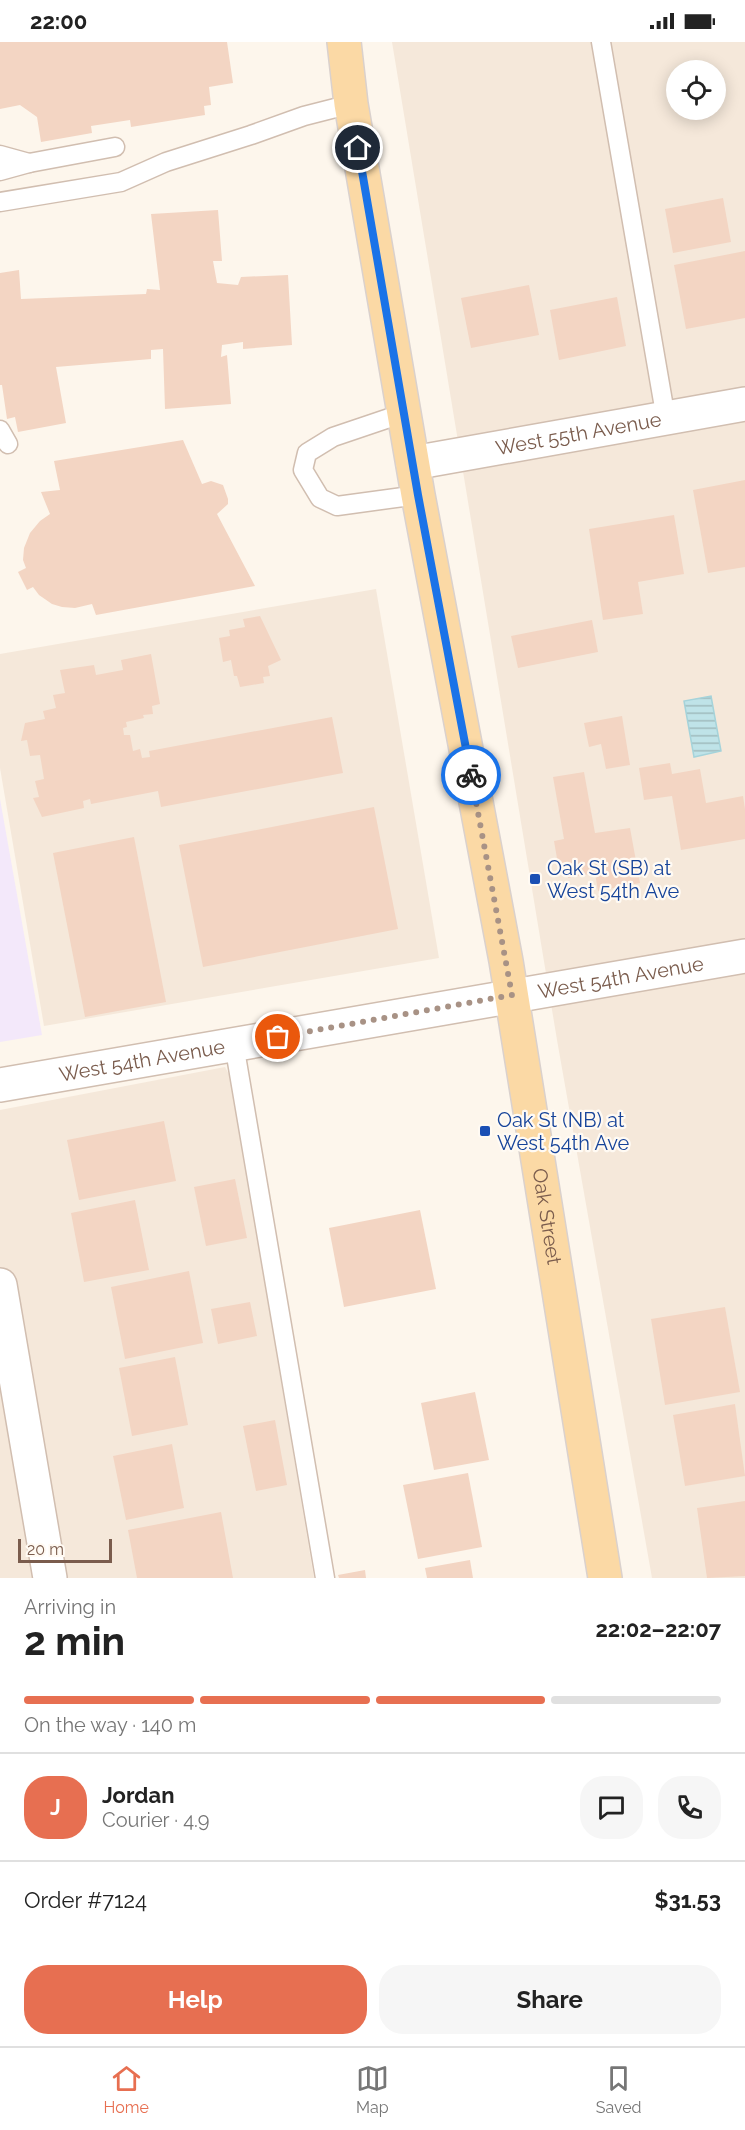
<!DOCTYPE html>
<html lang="en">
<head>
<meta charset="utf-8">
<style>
	:root { --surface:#fff; --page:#f6f6f6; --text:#222; --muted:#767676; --line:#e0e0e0; --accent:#e76f51 }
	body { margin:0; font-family:Raleway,sans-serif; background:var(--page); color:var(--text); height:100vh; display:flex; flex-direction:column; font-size:22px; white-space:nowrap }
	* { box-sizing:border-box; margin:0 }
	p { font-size:20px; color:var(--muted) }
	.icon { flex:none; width:33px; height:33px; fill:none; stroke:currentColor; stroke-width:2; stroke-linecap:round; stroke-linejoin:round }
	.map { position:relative; height:1536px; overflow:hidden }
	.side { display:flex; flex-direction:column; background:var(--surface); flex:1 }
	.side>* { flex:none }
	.fabs { position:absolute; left:666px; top:18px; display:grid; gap:12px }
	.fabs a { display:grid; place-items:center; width:60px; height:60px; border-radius:50%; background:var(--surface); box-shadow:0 3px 15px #0003; font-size:30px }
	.scale { position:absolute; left:18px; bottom:15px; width:94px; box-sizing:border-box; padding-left:6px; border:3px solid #7a5c4d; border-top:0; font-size:16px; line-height:21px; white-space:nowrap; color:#7a5c4d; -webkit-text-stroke:4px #fffaf3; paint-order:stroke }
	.pin { position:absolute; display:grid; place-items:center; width:51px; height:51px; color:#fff; margin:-26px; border:3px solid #fff; border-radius:50%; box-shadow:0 2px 6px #0007 }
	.courier { position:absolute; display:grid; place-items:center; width:60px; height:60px; margin:-30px; border:4px solid #1a73e8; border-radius:50%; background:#fff; color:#222; box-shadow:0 2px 8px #0007 }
	.head em { font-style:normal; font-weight:700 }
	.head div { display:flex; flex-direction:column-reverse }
	.head { display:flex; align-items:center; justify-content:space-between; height:102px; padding:0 24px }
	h1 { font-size:39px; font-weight:700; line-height:45px }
	.bar { display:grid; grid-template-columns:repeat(4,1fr); gap:9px 6px; align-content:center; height:72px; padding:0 24px }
	.bar i { height:8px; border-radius:4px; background:var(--line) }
	.bar .on { background:var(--accent) }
	.bar p { grid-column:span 4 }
	.line { display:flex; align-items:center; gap:15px; padding:0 24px; border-top:2px solid var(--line) }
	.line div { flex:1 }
	.round { display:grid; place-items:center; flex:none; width:63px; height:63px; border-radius:24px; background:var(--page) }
	.cta { display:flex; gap:12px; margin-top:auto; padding:12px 24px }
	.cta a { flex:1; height:69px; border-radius:24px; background:var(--accent); color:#fff; font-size:24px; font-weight:700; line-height:69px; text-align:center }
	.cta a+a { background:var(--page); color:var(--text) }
	.status { display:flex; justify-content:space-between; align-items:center; height:42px; padding:0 30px; background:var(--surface); direction:ltr }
	.status svg { height:16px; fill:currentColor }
	.tab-bar { display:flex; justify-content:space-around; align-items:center; height:84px; border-top:2px solid var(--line); background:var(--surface); font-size:16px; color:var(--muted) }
	.tab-bar a { display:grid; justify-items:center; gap:3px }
	.tab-bar .on { color:var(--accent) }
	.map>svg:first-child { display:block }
	.residential { fill:#f5e8da; fill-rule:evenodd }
	.education { fill:#f3e8fa }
	.water { fill:url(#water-rules); stroke:#a5d3da; stroke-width:1.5 }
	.building { fill:#f3d5c3 }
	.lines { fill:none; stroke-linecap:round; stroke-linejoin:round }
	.service-casing { stroke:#d1beb0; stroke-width:21 }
	.minor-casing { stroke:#d1beb0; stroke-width:36 }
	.primary-casing { stroke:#dad1cd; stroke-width:36 }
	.service { stroke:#fff; stroke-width:18 }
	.minor { stroke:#fff; stroke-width:33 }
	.primary { stroke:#fbd9a5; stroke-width:33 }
	.done { stroke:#a89285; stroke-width:6; stroke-dasharray:0 10.8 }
	.route { stroke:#1a73e8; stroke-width:8 }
	.transit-dot { fill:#1a4fb4; stroke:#fffaf3; stroke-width:2 }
	.labels { text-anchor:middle; stroke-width:4.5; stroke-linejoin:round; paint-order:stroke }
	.street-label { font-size:20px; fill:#7a5c4d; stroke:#fffaf3 }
	.transit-label { font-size:20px; fill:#164399; stroke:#fffaf3; text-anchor:start }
</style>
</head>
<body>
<div class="status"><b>22:00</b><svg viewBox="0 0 49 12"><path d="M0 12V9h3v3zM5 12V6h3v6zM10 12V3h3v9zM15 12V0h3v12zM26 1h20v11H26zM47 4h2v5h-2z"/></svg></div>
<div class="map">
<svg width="745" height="1536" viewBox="0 0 745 1536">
	<defs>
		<pattern id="water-rules" width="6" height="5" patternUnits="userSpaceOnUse" patternTransform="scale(1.5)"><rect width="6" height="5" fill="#bfe3e8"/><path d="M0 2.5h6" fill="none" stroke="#a0bbbe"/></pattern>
	</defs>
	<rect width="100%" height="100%" fill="#fdf6ec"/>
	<g class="residential">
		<path d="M 392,0 L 745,0 L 745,1536 L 652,1536 L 557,998 ZM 676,28 L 716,28 L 716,68 L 676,68 Z"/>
		<path d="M 376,547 L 439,916 L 44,984 L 0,726 L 0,612 Z"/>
		<path d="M 225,1025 L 230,1034 L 314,1536 L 0,1536 L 0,1068 Z"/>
	</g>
	<path class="education" d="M 0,757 L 42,993 L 0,1000 Z"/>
	<path class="water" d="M 711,654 L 721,709 L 694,715 L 684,659 Z"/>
	<g class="building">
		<path d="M 0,0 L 227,0 L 233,41 L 209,45 L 211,63 L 204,64 L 205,73 L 131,85 L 130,78 L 91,84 L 92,91 L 41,100 L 37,75 L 20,63 L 0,67 Z"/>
		<path d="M 723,156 L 731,200 L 673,211 L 665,167 Z"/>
		<path d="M 218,168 L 222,219 L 213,219 L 217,241 L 238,243 L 241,235 L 288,233 L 292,303 L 243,307 L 243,300 L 222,303 L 221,315 L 227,313 L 231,362 L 165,367 L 163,307 L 151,308 L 151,317 L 56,325 L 66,381 L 18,390 L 15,375 L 7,377 L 2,343 L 0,343 L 0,231 L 19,228 L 21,257 L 146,252 L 147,247 L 160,248 L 151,172 Z"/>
		<path d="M 745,209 L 745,276 L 686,287 L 674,223 Z"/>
		<path d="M 529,243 L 539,293 L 471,306 L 461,256 Z"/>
		<path d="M 617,255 L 626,304 L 559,318 L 550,268 Z"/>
		<path d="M 183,398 L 202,442 L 211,439 L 223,443 L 228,457 L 228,462 L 217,472 L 255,544 L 96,573 L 92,562 L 75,566 L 62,565 L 52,562 L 39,553 L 33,545 L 27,548 L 18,530 L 26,526 L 23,518 L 24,506 L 30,491 L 40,479 L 50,472 L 41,450 L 60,448 L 54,419 Z"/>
		<path d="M 745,438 L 745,525 L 708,531 L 693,448 Z"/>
		<path d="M 674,473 L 684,532 L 638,540 L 643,572 L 603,578 L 589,487 Z"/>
		<path d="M 260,574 L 281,618 L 268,624 L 270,634 L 263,635 L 264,641 L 240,645 L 237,634 L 234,634 L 231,618 L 223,620 L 219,596 L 230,594 L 229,588 L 245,585 L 243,577 Z"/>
		<path d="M 592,578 L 598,610 L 518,626 L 511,594 Z"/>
		<path d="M 151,612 L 160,662 L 152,664 L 153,672 L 143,673 L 144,676 L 126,680 L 127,685 L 123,686 L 124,693 L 130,693 L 133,709 L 140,707 L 142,716 L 150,715 L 149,709 L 332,675 L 343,731 L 161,765 L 158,749 L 91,762 L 90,757 L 83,759 L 84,766 L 42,775 L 33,756 L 39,755 L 35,739 L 44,737 L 40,713 L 30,714 L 27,698 L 21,699 L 25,681 L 45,677 L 43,669 L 56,666 L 53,653 L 65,651 L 60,628 L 94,623 L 96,633 L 123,628 L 121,618 Z"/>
		<path d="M 622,674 L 630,723 L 606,727 L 601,702 L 589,705 L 584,681 Z"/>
		<path d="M 670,721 L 672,732 L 700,727 L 706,761 L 743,754 L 745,767 L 745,797 L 681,808 L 672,754 L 644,758 L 639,726 Z"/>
		<path d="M 584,730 L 595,791 L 630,786 L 640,841 L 598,849 L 595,831 L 568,836 L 566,826 L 559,828 L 554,799 L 564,797 L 553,735 Z"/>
		<path d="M 374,765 L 398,887 L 203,925 L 179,803 Z"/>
		<path d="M 134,795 L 166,960 L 85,975 L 53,811 Z"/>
		<path d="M 164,1079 L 176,1139 L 79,1158 L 67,1098 Z"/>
		<path d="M 235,1137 L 247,1196 L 206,1204 L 194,1145 Z"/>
		<path d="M 135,1158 L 149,1228 L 84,1240 L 71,1171 Z"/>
		<path d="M 420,1168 L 436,1247 L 344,1265 L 329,1186 Z"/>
		<path d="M 189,1229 L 203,1301 L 125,1317 L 111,1245 Z"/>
		<path d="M 250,1260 L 257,1294 L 218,1302 L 211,1267 Z"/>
		<path d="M 725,1265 L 740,1350 L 665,1363 L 651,1277 Z"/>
		<path d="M 175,1315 L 188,1383 L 132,1394 L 119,1326 Z"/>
		<path d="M 475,1350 L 489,1418 L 434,1428 L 421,1361 Z"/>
		<path d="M 735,1362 L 745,1434 L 685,1444 L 673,1373 Z"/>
		<path d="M 275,1378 L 287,1443 L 256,1449 L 243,1384 Z"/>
		<path d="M 172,1402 L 184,1466 L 126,1478 L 113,1414 Z"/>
		<path d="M 468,1431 L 482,1505 L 418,1517 L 403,1443 Z"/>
		<path d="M 745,1459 L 745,1534 L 707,1536 L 697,1466 Z"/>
		<path d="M 221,1470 L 233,1536 L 137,1536 L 128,1488 Z"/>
		<path d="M 470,1518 L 473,1536 L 427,1536 L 425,1526 Z"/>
		<path d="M 365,1528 L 366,1536 L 339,1536 L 338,1533 Z"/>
	</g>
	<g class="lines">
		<defs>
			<g id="service">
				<path d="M 601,0 L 666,377"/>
				<path d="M 0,113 L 29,121"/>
				<path d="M 0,129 L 29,121 L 115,105"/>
				<path d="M 0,160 L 121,140 L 166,120 L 251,93 L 304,74 L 351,62"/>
				<path d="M 404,371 L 333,395 L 307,411 L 303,428 L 320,456 L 337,464 L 418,453"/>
				<path d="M 0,388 L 8,402"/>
				<path d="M 234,1002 L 325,1536"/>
			</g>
			<g id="minor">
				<path id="s1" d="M 413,421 L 745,362"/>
				<path id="s2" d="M 0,1043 L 745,914"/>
				<path d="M 0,1243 L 50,1536"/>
			</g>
			<g id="primary">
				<path id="s3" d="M 344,0 L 351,62 L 418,453 L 506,919 L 605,1536"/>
			</g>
		</defs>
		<use href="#service" class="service-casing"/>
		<use href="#minor" class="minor-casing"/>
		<use href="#primary" class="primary-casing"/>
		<use href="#service" class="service"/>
		<use href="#minor" class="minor"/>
		<use href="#primary" class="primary"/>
	</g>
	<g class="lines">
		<path class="done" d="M 278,995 L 512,953 L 471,733"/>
		<path class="route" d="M 358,106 L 418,453 L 471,733"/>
	</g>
	<g class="transit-dot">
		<rect x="529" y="831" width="12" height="12" rx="3"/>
		<rect x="479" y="1083" width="12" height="12" rx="3"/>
	</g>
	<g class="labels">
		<g class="street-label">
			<text dy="7" stroke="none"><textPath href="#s1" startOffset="168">West 55th Avenue</textPath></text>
			<text dy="7" stroke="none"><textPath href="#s2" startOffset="630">West 54th Avenue</textPath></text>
			<text dy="7" stroke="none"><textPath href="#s2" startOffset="144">West 54th Avenue</textPath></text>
			<text dy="7" stroke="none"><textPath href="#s3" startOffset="1192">Oak Street</textPath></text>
		</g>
		<g class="transit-label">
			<text x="547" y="833">Oak St (SB) at<tspan x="547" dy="23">West 54th Ave</tspan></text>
			<text x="497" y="1085">Oak St (NB) at<tspan x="497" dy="23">West 54th Ave</tspan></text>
		</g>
	</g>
</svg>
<div class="fabs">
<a><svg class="icon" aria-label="locate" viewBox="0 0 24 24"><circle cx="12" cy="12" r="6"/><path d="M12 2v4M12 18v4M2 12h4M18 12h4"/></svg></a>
</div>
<div class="scale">20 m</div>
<div class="pin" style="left:278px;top:995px;background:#ea580c"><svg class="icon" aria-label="bag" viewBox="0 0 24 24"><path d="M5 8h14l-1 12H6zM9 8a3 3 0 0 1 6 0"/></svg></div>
<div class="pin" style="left:358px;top:106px;background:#1f2937"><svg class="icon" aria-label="home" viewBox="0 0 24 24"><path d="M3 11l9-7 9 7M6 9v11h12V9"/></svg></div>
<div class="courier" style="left:471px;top:733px"><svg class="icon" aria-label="bike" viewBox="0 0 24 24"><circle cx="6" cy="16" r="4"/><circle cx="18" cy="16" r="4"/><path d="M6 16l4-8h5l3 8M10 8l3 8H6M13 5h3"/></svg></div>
</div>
<section class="side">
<div class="head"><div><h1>2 min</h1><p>Arriving in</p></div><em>22:02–22:07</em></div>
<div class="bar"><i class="on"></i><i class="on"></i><i class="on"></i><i></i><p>On the way · 140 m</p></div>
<div class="line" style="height:108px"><b class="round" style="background:var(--accent);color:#fff">J</b><div><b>Jordan</b><p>Courier · 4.9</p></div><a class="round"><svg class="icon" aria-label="chat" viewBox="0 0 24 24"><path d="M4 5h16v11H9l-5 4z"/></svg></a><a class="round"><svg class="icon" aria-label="phone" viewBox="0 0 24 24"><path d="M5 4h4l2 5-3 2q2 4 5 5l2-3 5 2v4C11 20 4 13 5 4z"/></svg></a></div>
<div class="line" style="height:78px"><div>Order #7124</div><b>$31.53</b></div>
<div class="cta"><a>Help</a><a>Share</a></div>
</section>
<nav class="tab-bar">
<a class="on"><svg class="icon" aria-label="home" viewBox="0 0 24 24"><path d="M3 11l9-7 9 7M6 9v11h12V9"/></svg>Home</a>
<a><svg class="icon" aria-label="map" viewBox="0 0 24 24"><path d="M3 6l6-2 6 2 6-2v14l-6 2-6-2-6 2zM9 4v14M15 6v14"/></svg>Map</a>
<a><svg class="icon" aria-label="saved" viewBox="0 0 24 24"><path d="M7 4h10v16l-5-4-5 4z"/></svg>Saved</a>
</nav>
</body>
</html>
